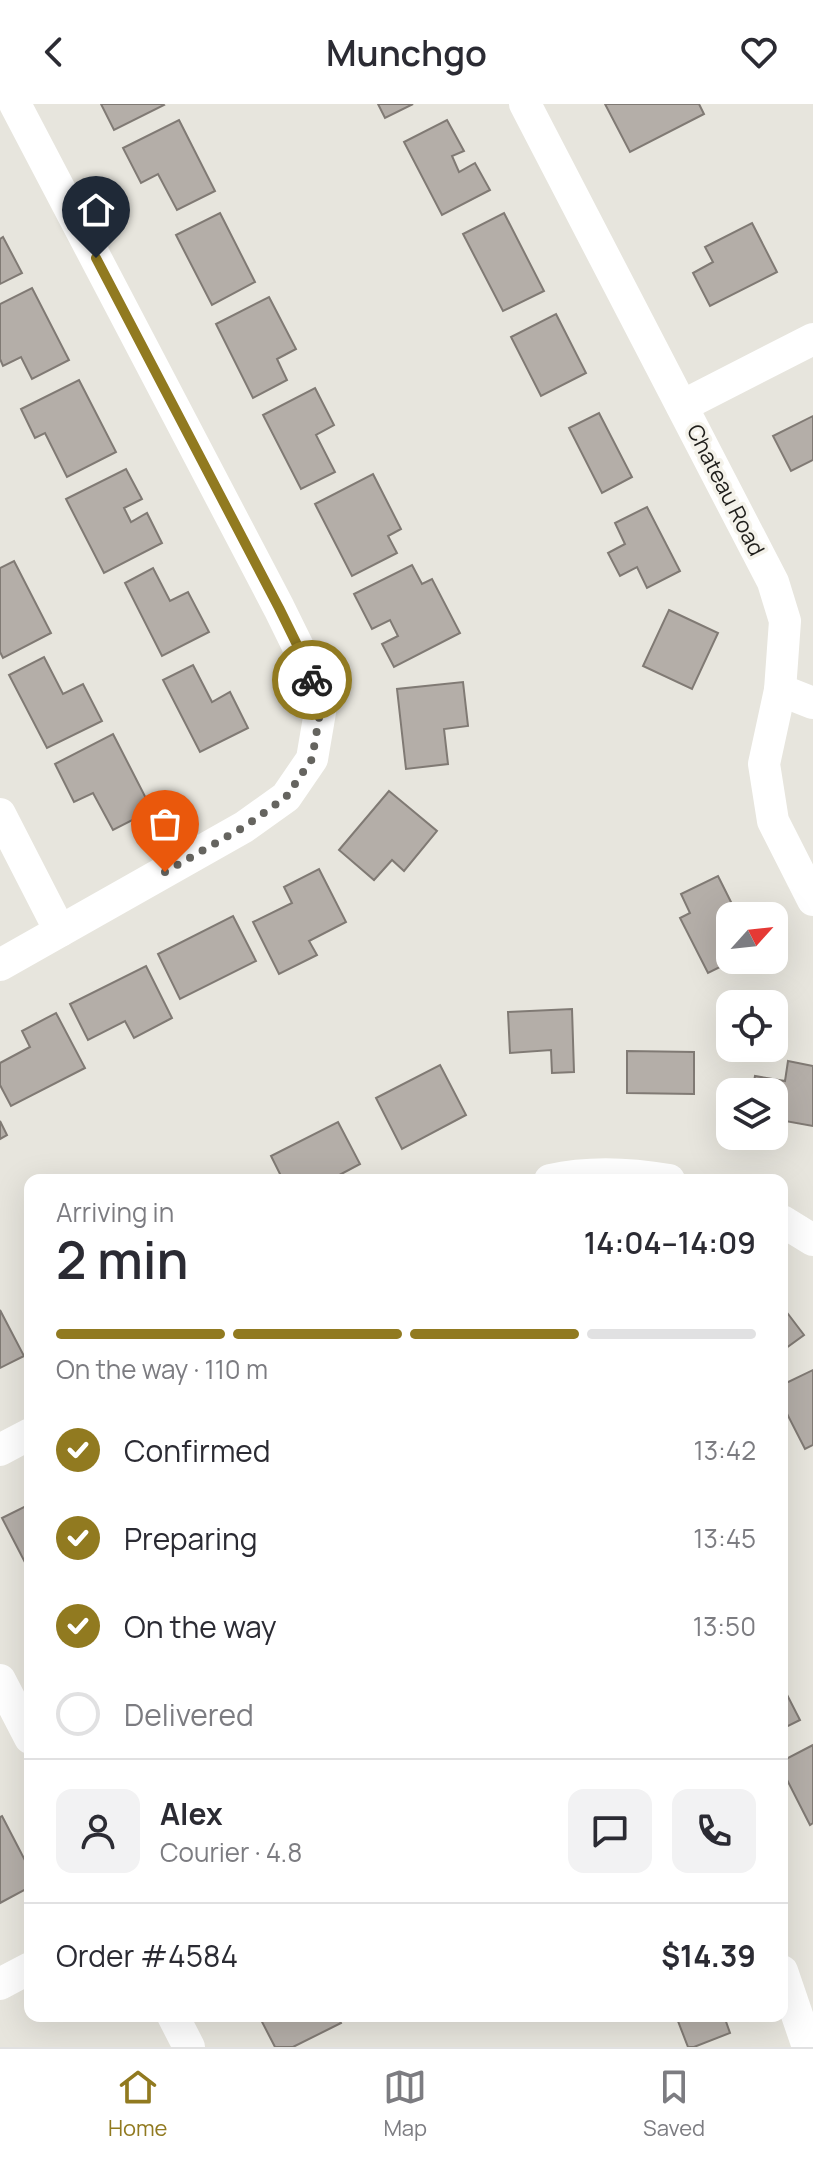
<!DOCTYPE html>
<html lang="en">
<head>
<meta charset="utf-8">
<style>
	:root { --surface:#fff; --page:#f2f2f3; --text:#2b2b33; --muted:#7c7c81; --line:#e1e1e2; --accent:#917a20 }
	body { margin:0; font-family:Manrope,sans-serif; background:var(--page); color:var(--text); height:100vh; display:flex; flex-direction:column; font-size:30px; white-space:nowrap }
	* { box-sizing:border-box; margin:0 }
	p { font-size:26px; color:var(--muted) }
	.icon { flex:none; width:44px; height:44px; fill:none; stroke:currentColor; stroke-width:2; stroke-linecap:round; stroke-linejoin:round }
	.map { position:relative; flex:1; overflow:hidden }
	.details { position:absolute; left:24px; top:1070px; width:764px; height:848px; display:flex; flex-direction:column; background:var(--surface); border-radius:16px; box-shadow:0 8px 32px #0002 }
	.details>* { flex:none }
	.needle { width:52px; rotate:63deg }
	.fabs { position:absolute; left:716px; top:798px; display:grid; gap:16px }
	.fabs a { display:grid; place-items:center; width:72px; height:72px; border-radius:16px; background:var(--surface); box-shadow:0 8px 32px #0002; font-size:40px }
	.pin { position:absolute; display:grid; place-items:center; width:68px; height:68px; color:#fff; margin:-82px -34px; border-radius:50% 50% 50% 0; rotate:-45deg; box-shadow:0 0 8px #0007 }
	.pin .icon { rotate:45deg }
	.courier { position:absolute; display:grid; place-items:center; width:80px; height:80px; margin:-40px; border:6px solid #917a20; border-radius:50%; background:#fff; color:#222; box-shadow:0 2px 10px #0007 }
	.headline em { font-style:normal; font-weight:600 }
	.headline div { display:flex; flex-direction:column-reverse }
	.headline { display:flex; align-items:center; justify-content:space-between; height:136px; padding:0 32px }
	h1 { font-size:52px; font-weight:600; line-height:60px }
	.bar { display:grid; grid-template-columns:repeat(4,1fr); gap:12px 8px; align-content:center; height:96px; padding:0 32px }
	.bar i { height:10px; border-radius:6px; background:var(--line) }
	.bar .current { background:var(--accent) }
	.bar p { grid-column:span 4 }
	.line { display:flex; align-items:center; gap:20px; padding:0 32px; border-top:2px solid var(--line) }
	.line div { flex:1 }
	.round { display:grid; place-items:center; flex:none; width:84px; height:84px; border-radius:16px; background:var(--page) }
	ol { padding:0 32px; list-style:none }
	li { display:flex; align-items:center; gap:24px; height:88px }
	li p { margin-inline-start:auto }
	li .icon { padding:8px; border-radius:50%; background:var(--accent); color:#fff; stroke-width:4 }
	li:last-child { color:var(--muted) }
	li i { width:44px; height:44px; border:4px solid var(--line); border-radius:50% }
	header { display:flex; justify-content:space-between; align-items:center; height:104px; padding:0 32px; background:var(--surface); font-size:36px; font-weight:600 }
	.tabs { display:flex; justify-content:space-around; align-items:center; height:112px; border-top:2px solid var(--line); background:var(--surface); font-size:22px; color:var(--muted) }
	.tabs a { display:grid; justify-items:center; gap:4px }
	.tabs .current { color:var(--accent) }
	.map>svg:first-child { display:block }
	.building { fill:#b4aea8; stroke:#807a74; stroke-width:2 }
	.lines { fill:none; stroke-linecap:round; stroke-linejoin:round }
	.minor { stroke:#fff; stroke-width:32 }
	.done { stroke:#65645f; stroke-width:8; stroke-dasharray:0 14.4 }
	.route { stroke:#917a20; stroke-width:10 }
	.labels { text-anchor:middle; stroke-width:7; stroke-linejoin:round; paint-order:stroke }
	.street-label { font-size:22px; fill:#1f1e1b; stroke:#f4f2ea }
</style>
</head>
<body>
<header><svg class="icon" aria-label="back" viewBox="0 0 24 24"><path d="M15 5l-7 7 7 7"/></svg>Munchgo<svg class="icon" aria-label="heart" viewBox="0 0 24 24"><path d="M12 20l-8-8c-3-5 5-10 8-4 3-6 11-1 8 4z"/></svg></header>
<div class="map">
<svg width="813" height="1943" viewBox="0 0 813 1943">
	<rect width="100%" height="100%" fill="#e7e5dd"/>
	<g class="building">
		<path d="M 101,0 L 163,0 L 164,1 L 114,26 Z"/>
		<path d="M 378,0 L 413,0 L 385,14 Z"/>
		<path d="M 605,0 L 699,0 L 704,10 L 630,48 Z"/>
		<path d="M 179,16 L 215,87 L 177,106 L 158,70 L 141,79 L 123,44 Z"/>
		<path d="M 447,16 L 464,47 L 452,52 L 459,68 L 475,59 L 490,86 L 442,111 L 404,38 Z"/>
		<path d="M 220,109 L 255,178 L 212,201 L 176,131 Z"/>
		<path d="M 504,109 L 544,187 L 503,207 L 463,130 Z"/>
		<path d="M 752,119 L 777,168 L 710,202 L 693,169 L 713,158 L 705,143 Z"/>
		<path d="M 3,133 L 22,169 L 0,180 L 0,135 Z"/>
		<path d="M 32,184 L 69,256 L 32,275 L 21,253 L 3,262 L 0,255 L 0,200 Z"/>
		<path d="M 269,193 L 296,245 L 277,255 L 287,276 L 253,294 L 216,220 Z"/>
		<path d="M 556,210 L 586,269 L 541,292 L 511,233 Z"/>
		<path d="M 79,276 L 116,348 L 67,373 L 45,329 L 35,334 L 21,305 Z"/>
		<path d="M 315,284 L 334,321 L 316,331 L 335,368 L 301,385 L 263,311 Z"/>
		<path d="M 599,309 L 632,373 L 602,389 L 569,324 Z"/>
		<path d="M 813,312 L 813,356 L 791,367 L 773,332 Z"/>
		<path d="M 126,365 L 142,395 L 124,404 L 131,418 L 147,409 L 162,439 L 104,469 L 66,395 Z"/>
		<path d="M 373,370 L 401,425 L 388,432 L 397,449 L 352,472 L 315,400 Z"/>
		<path d="M 647,403 L 680,467 L 647,484 L 637,463 L 620,472 L 608,449 L 625,440 L 615,419 Z"/>
		<path d="M 14,457 L 51,529 L 3,554 L 0,548 L 0,464 Z"/>
		<path d="M 412,461 L 422,480 L 432,475 L 460,529 L 394,563 L 382,540 L 398,532 L 390,516 L 372,525 L 354,490 Z"/>
		<path d="M 153,464 L 170,497 L 188,488 L 209,528 L 162,552 L 125,479 Z"/>
		<path d="M 669,506 L 718,529 L 692,585 L 643,562 Z"/>
		<path d="M 44,553 L 63,590 L 83,580 L 102,617 L 47,644 L 9,571 Z"/>
		<path d="M 193,561 L 212,598 L 230,588 L 248,624 L 200,648 L 163,576 Z"/>
		<path d="M 463,578 L 468,622 L 444,625 L 448,660 L 406,665 L 397,585 Z"/>
		<path d="M 113,630 L 152,706 L 113,726 L 93,689 L 74,698 L 55,660 Z"/>
		<path d="M 389,687 L 437,727 L 404,767 L 392,756 L 374,776 L 339,746 Z"/>
		<path d="M 319,765 L 346,818 L 309,837 L 317,851 L 279,870 L 253,818 L 292,799 L 284,783 Z"/>
		<path d="M 718,772 L 738,812 L 730,812 L 730,856 L 734,856 L 708,869 L 680,814 L 690,809 L 681,790 Z"/>
		<path d="M 233,812 L 256,857 L 180,895 L 158,850 Z"/>
		<path d="M 146,862 L 172,914 L 134,934 L 125,917 L 88,936 L 70,900 Z"/>
		<path d="M 572,905 L 574,968 L 552,969 L 551,946 L 510,949 L 508,908 Z"/>
		<path d="M 56,909 L 85,964 L 11,1002 L 0,981 L 0,959 L 30,943 L 22,927 Z"/>
		<path d="M 627,947 L 694,948 L 694,990 L 627,989 Z"/>
		<path d="M 788,957 L 813,962 L 813,1022 L 774,1015 L 774,988 L 752,988 L 755,972 L 785,977 Z"/>
		<path d="M 440,961 L 466,1011 L 402,1045 L 376,994 Z"/>
		<path d="M 0,1017 L 7,1031 L 0,1035 Z"/>
		<path d="M 338,1018 L 360,1060 L 330,1076 L 283,1076 L 271,1052 Z"/>
		<path d="M 782,1202 L 804,1231 L 782,1247 Z"/>
		<path d="M 0,1206 L 24,1252 L 0,1264 Z"/>
		<path d="M 813,1266 L 813,1341 L 805,1345 L 782,1300 L 782,1281 Z"/>
		<path d="M 30,1400 L 30,1468 L 2,1414 Z"/>
		<path d="M 782,1581 L 800,1616 L 782,1625 Z"/>
		<path d="M 813,1641 L 813,1719 L 810,1721 L 782,1666 L 782,1657 Z"/>
		<path d="M 2,1712 L 30,1766 L 30,1783 L 0,1799 L 0,1713 Z"/>
		<path d="M 259,1912 L 337,1912 L 341,1919 L 293,1943 L 275,1943 Z"/>
		<path d="M 676,1912 L 724,1912 L 730,1929 L 694,1943 L 688,1943 Z"/>
	</g>
	<g class="lines">
		<g class="minor">
			<path d="M 525,0 L 773,478 L 785,517 L 780,586 L 764,660 L 773,717 L 813,796"/>
			<path d="M 682,302 L 813,235"/>
			<path d="M 780,586 L 813,599"/>
			<path d="M 0,710 L 60,827"/>
			<path d="M 0,861 L 244,723 L 286,693 L 312,655 L 320,608 L 308,563 L 279,504 L 15,0"/>
			<path d="M 550,1076 C 590,1067 629,1069 669,1076"/>
			<path d="M 782,1117 L 813,1136"/>
			<path d="M 0,1346 L 30,1330"/>
			<path d="M 0,1576 L 30,1634"/>
			<path d="M 782,1867 L 808,1943"/>
			<path d="M 0,1880 L 30,1864"/>
			<path d="M 173,1912 L 189,1943"/>
		</g>
	</g>
	<g class="lines">
		<path class="done" d="M 165,768 L 244,723 L 286,693 L 312,655 L 320,608 L 312,576"/>
		<path class="route" d="M 96,154 L 279,504 L 308,563 L 312,576"/>
	</g>
	<g class="labels">
		<g class="street-label">
			<text transform="translate(726 386) rotate(63)" y="8">Chateau Road</text>
		</g>
	</g>
</svg>
<div class="fabs">
<a><svg class="needle" viewBox="-14 -14 28 28"><path d="M0-13l5 13h-10z" fill="#e53935"/><path d="M0 13l5-13h-10z" fill="#7c7c81"/></svg></a>
<a><svg class="icon" aria-label="locate" viewBox="0 0 24 24"><circle cx="12" cy="12" r="6"/><path d="M12 2v4M12 18v4M2 12h4M18 12h4"/></svg></a>
<a><svg class="icon" aria-label="layers" viewBox="0 0 24 24"><path d="M12 4l9 5-9 5-9-5zM3 14l9 5 9-5"/></svg></a>
</div>
<div class="pin" style="left:165px;top:768px;background:#ea580c"><svg class="icon" aria-label="bag" viewBox="0 0 24 24"><path d="M5 8h14l-1 12H6zM9 8a3 3 0 0 1 6 0"/></svg></div>
<div class="pin" style="left:96px;top:154px;background:#1f2937"><svg class="icon" aria-label="home" viewBox="0 0 24 24"><path d="M3 11l9-7 9 7M6 9v11h12V9"/></svg></div>
<div class="courier" style="left:312px;top:576px"><svg class="icon" aria-label="bike" viewBox="0 0 24 24"><circle cx="6" cy="16" r="4"/><circle cx="18" cy="16" r="4"/><path d="M6 16l4-8h5l3 8M10 8l3 8H6M13 5h3"/></svg></div>
<section class="details">
<div class="headline"><div><h1>2 min</h1><p>Arriving in</p></div><em>14:04–14:09</em></div>
<div class="bar"><i class="current"></i><i class="current"></i><i class="current"></i><i></i><p>On the way · 110 m</p></div>
<ol>
<li><svg class="icon" aria-label="check" viewBox="0 0 24 24"><path d="M5 12l5 5 9-10"/></svg>Confirmed<p>13:42</p></li>
<li><svg class="icon" aria-label="check" viewBox="0 0 24 24"><path d="M5 12l5 5 9-10"/></svg>Preparing<p>13:45</p></li>
<li><svg class="icon" aria-label="check" viewBox="0 0 24 24"><path d="M5 12l5 5 9-10"/></svg>On the way<p>13:50</p></li>
<li><i></i>Delivered</li>
</ol>
<div class="line" style="height:144px"><a class="round"><svg class="icon" aria-label="person" viewBox="0 0 24 24"><circle cx="12" cy="8" r="4"/><path d="M4 21q1-7 8-7t8 7"/></svg></a><div><b>Alex</b><p>Courier · 4.8</p></div><a class="round"><svg class="icon" aria-label="chat" viewBox="0 0 24 24"><path d="M4 5h16v11H9l-5 4z"/></svg></a><a class="round"><svg class="icon" aria-label="phone" viewBox="0 0 24 24"><path d="M5 4h4l2 5-3 2q2 4 5 5l2-3 5 2v4C11 20 4 13 5 4z"/></svg></a></div>
<div class="line" style="height:104px"><div>Order #4584</div><b>$14.39</b></div>
</section>
</div>
<nav class="tabs">
<a class="current"><svg class="icon" aria-label="home" viewBox="0 0 24 24"><path d="M3 11l9-7 9 7M6 9v11h12V9"/></svg>Home</a>
<a><svg class="icon" aria-label="map" viewBox="0 0 24 24"><path d="M3 6l6-2 6 2 6-2v14l-6 2-6-2-6 2zM9 4v14M15 6v14"/></svg>Map</a>
<a><svg class="icon" aria-label="saved" viewBox="0 0 24 24"><path d="M7 4h10v16l-5-4-5 4z"/></svg>Saved</a>
</nav>
</body>
</html>
